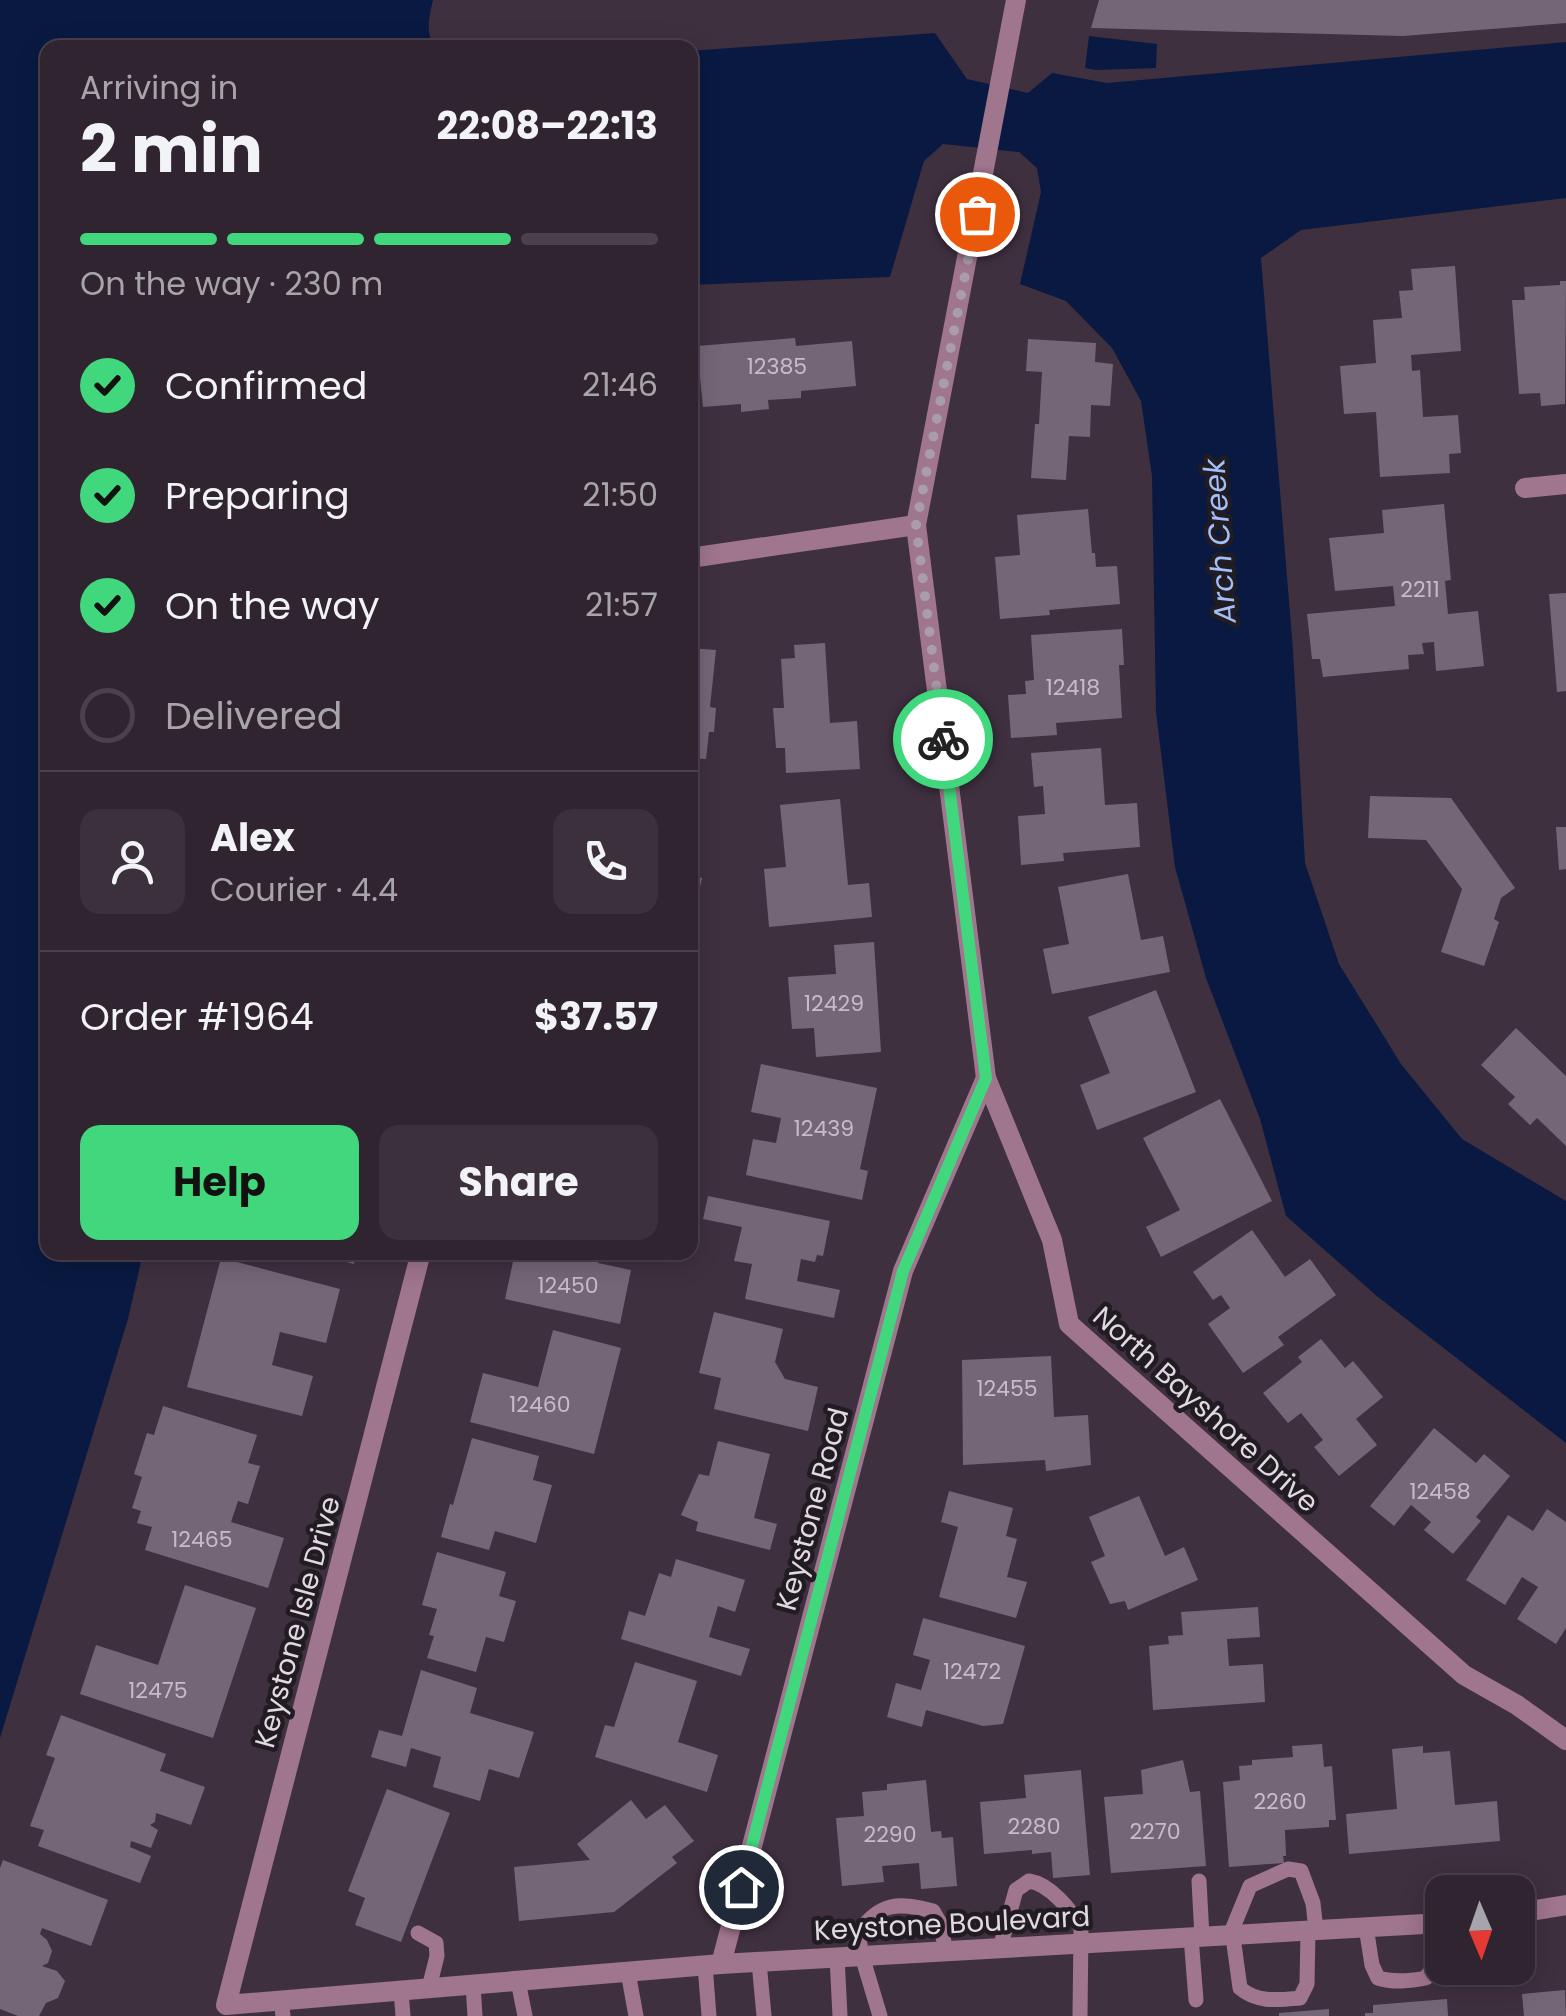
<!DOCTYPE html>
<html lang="en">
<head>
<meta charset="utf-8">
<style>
	:root { --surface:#2f2430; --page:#3b303c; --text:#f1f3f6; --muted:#a7a4ab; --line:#4a414c; --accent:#41d77c }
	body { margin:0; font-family:Poppins,sans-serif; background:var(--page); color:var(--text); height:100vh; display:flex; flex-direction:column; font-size:38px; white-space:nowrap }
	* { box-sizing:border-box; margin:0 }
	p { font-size:32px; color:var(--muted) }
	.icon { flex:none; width:55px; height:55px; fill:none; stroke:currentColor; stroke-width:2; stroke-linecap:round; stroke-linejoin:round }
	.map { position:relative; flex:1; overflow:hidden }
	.side { position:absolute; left:40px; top:40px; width:658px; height:1220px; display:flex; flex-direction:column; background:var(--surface); border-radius:20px; box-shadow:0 5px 25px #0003,0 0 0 2px var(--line) }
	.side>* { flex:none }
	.needle { width:65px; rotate:178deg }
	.tools { position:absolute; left:1425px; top:1875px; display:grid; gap:20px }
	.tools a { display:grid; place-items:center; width:110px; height:110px; border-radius:20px; background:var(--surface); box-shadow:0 5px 25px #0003,0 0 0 2px var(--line); font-size:50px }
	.pin { position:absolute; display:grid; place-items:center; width:85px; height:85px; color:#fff; margin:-42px; border:5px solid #fff; border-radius:50%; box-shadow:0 2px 10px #0007 }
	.courier { position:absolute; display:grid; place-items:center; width:100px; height:100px; margin:-50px; border:8px solid #41d77c; border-radius:50%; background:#fff; color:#222; box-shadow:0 2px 12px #0007 }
	.summary em { font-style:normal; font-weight:700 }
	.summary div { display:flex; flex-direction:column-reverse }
	.summary { display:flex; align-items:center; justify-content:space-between; height:170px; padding:0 40px }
	h1 { font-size:65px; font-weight:700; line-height:75px }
	.bar { display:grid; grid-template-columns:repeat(4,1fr); gap:15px 10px; align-content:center; height:120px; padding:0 40px }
	.bar i { height:12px; border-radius:8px; background:var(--line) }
	.bar .current { background:var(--accent) }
	.bar p { grid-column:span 4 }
	.line { display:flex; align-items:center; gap:25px; padding:0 40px; border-top:2px solid var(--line) }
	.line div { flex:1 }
	.round { display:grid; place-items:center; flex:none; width:105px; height:105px; border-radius:20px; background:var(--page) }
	ol { padding:0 40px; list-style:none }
	li { display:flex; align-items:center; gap:30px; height:110px }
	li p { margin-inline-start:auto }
	li .icon { padding:10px; border-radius:50%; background:var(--accent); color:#111; stroke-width:4 }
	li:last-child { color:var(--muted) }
	li i { width:55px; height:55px; border:5px solid var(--line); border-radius:50% }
	.action { display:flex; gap:20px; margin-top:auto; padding:20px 40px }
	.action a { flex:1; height:115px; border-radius:20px; background:var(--accent); color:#111; font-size:40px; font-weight:700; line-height:115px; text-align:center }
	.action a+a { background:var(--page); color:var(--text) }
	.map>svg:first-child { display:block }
	.water { fill:#091941 }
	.building { fill:#756677 }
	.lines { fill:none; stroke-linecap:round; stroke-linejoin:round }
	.lane { stroke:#a0758e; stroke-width:15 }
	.street { stroke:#a0758e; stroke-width:20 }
	.done { stroke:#a89da9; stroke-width:10; stroke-dasharray:0 18 }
	.route { stroke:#41d77c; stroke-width:12 }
	.labels { text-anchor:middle; stroke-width:9; stroke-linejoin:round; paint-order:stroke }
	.number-label { font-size:22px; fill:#c6bcc7 }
	.street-label { font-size:28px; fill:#e1d8e2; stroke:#211b22 }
	.water-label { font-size:30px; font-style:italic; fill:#a3bef9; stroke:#211b22 }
</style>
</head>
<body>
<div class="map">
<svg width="1566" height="2016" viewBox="0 0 1566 2016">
	<rect width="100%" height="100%" fill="#3f3040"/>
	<g class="water">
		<path d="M 0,0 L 433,0 C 429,17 425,33 435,47 L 48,48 L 48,1252 L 143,1253 L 128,1319 L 0,1738 Z"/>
		<path d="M 935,33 L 967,79 L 1028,93 L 1052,73 L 1107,83 L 1566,42 L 1566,198 L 1301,230 L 1261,258 L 1293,650 L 1305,863 L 1339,964 L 1401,1064 L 1462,1139 L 1566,1201 L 1566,1443 L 1378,1297 L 1286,1216 L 1260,1119 L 1206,978 L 1175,867 L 1156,712 L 1152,476 L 1141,401 L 1112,348 L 1066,301 L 1020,284 L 1041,192 L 1037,168 L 1019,152 L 943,144 L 924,161 L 890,277 L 690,285 L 690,51 Z"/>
		<path d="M 1089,36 L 1157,44 L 1156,68 L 1096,70 L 1085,68 Z"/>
	</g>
	<g class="building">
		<path d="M 1099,0 L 1566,0 L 1566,23 L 1403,36 L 1091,28 Z"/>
		<path d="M 1455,266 L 1461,351 L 1411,355 L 1412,371 L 1420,370 L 1423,417 L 1458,415 L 1461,453 L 1449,454 L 1450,473 L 1380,477 L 1376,412 L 1344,414 L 1340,366 L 1376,363 L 1373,320 L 1402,318 L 1399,291 L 1413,290 L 1411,269 Z"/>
		<path d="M 1560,281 L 1566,281 L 1565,404 L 1541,406 L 1540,393 L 1519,394 L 1512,300 L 1525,300 L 1524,287 L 1560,285 Z"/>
		<path d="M 795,338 L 796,346 L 852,341 L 856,386 L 801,391 L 801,398 L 768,400 L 769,409 L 741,412 L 741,404 L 703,407 L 697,346 Z"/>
		<path d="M 1028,339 L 1096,343 L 1095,362 L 1113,364 L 1110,406 L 1091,405 L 1090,437 L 1069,436 L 1066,480 L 1031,478 L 1035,424 L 1039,424 L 1042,372 L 1026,371 Z"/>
		<path d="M 1444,504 L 1451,580 L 1445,581 L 1448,614 L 1478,611 L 1484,666 L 1436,671 L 1434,642 L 1422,643 L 1424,654 L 1408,655 L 1409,669 L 1323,677 L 1320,659 L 1312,659 L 1307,614 L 1395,606 L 1393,586 L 1335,591 L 1329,538 L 1384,533 L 1382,510 Z"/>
		<path d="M 1088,509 L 1092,553 L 1095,553 L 1096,567 L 1117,566 L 1120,604 L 1049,610 L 1050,615 L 1000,619 L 995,557 L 1020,555 L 1017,515 Z"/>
		<path d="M 1566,593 L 1566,691 L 1557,692 L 1549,594 Z"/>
		<path d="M 1122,629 L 1124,665 L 1119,665 L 1122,718 L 1056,723 L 1057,735 L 1011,738 L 1008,695 L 1026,694 L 1025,681 L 1034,680 L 1031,635 Z"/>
		<path d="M 825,643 L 830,723 L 857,721 L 860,769 L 786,773 L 785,748 L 776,748 L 773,708 L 784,708 L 781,659 L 795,658 L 794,645 Z"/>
		<path d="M 690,648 L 716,650 L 710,707 L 716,708 L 714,732 L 709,732 L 706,759 L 690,758 Z"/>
		<path d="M 1101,748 L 1105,805 L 1137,803 L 1140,847 L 1063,853 L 1064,861 L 1021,865 L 1018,816 L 1045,814 L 1043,786 L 1034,787 L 1031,753 Z"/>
		<path d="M 1370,796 L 1451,798 L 1515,888 L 1501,898 L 1494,919 L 1499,922 L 1484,966 L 1441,952 L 1462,889 L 1426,840 L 1368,838 Z"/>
		<path d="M 840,799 L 848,885 L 869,883 L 872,917 L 769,927 L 764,869 L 786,867 L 780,805 Z"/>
		<path d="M 1556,827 L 1566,827 L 1566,869 L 1559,870 Z"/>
		<path d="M 690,840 L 699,842 L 692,874 L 690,874 Z"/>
		<path d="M 1128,874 L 1141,940 L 1163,936 L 1170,972 L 1052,994 L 1043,949 L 1069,944 L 1058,887 Z"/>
		<path d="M 690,875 L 702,878 L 692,924 L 690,923 Z"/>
		<path d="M 874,942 L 881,1052 L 816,1057 L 814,1028 L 792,1029 L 788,977 L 836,974 L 834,945 Z"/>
		<path d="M 1156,990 L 1196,1092 L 1097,1130 L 1080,1085 L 1110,1073 L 1088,1017 Z"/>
		<path d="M 1516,1028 L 1566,1076 L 1566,1146 L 1537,1118 L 1530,1125 L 1508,1104 L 1515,1097 L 1481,1065 Z"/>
		<path d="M 761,1064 L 877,1088 L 860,1169 L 868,1171 L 862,1200 L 746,1175 L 753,1139 L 776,1143 L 781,1118 L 751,1112 Z"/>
		<path d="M 1220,1099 L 1272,1201 L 1161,1257 L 1146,1227 L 1180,1210 L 1143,1138 Z"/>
		<path d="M 708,1196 L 830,1221 L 823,1256 L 817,1255 L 815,1262 L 801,1259 L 797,1281 L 840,1290 L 834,1318 L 745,1299 L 752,1264 L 734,1261 L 742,1227 L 703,1219 Z"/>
		<path d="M 1252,1230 L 1285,1277 L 1310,1259 L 1336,1295 L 1278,1337 L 1284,1345 L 1243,1373 L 1208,1324 L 1230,1308 L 1221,1295 L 1213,1300 L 1193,1272 Z"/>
		<path d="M 311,1252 L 356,1252 L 354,1264 Z"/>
		<path d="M 533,1252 L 600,1252 L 598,1263 L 631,1270 L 620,1324 L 505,1299 L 514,1257 L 531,1261 Z"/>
		<path d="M 221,1258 L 340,1289 L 326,1343 L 280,1332 L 272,1365 L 313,1376 L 302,1416 L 187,1387 Z"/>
		<path d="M 714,1312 L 783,1329 L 775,1362 L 785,1379 L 818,1387 L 808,1431 L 714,1409 L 721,1378 L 699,1373 Z"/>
		<path d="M 553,1330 L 621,1348 L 594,1454 L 470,1422 L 483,1373 L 538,1387 Z"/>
		<path d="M 1321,1339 L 1345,1368 L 1353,1361 L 1383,1397 L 1356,1419 L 1377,1445 L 1339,1476 L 1314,1447 L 1323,1440 L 1301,1413 L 1288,1423 L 1263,1393 L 1302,1362 L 1298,1357 Z"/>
		<path d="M 1051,1356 L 1054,1417 L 1088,1415 L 1091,1465 L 1046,1471 L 1045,1460 L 963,1465 L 962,1360 Z"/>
		<path d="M 163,1406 L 257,1435 L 248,1463 L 260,1466 L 248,1504 L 238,1501 L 231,1522 L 284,1538 L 268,1588 L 145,1550 L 152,1527 L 137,1523 L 141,1511 L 132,1508 L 142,1477 L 134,1474 L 147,1433 L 154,1435 Z"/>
		<path d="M 1434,1428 L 1476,1463 L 1484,1454 L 1510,1476 L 1476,1517 L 1481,1521 L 1453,1554 L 1424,1530 L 1431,1522 L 1411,1505 L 1394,1526 L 1370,1506 Z"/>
		<path d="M 472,1438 L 539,1456 L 533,1480 L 552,1485 L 536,1543 L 495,1531 L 489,1550 L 441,1537 L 450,1504 L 453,1505 Z"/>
		<path d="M 718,1441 L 770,1454 L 754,1518 L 777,1524 L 770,1550 L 696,1531 L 698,1522 L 681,1515 L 699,1474 L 709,1476 Z"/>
		<path d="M 949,1491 L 1013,1508 L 1006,1536 L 1017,1539 L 1007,1577 L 1027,1582 L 1016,1618 L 939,1597 L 958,1527 L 941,1522 Z"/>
		<path d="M 1139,1496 L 1165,1556 L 1184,1547 L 1198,1580 L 1128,1610 L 1125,1601 L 1110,1604 L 1091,1562 L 1105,1556 L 1089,1517 Z"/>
		<path d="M 1547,1509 L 1566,1522 L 1566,1628 L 1556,1644 L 1517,1619 L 1538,1587 L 1522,1577 L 1505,1605 L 1466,1580 L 1508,1515 L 1533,1531 Z"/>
		<path d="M 437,1552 L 506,1572 L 499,1596 L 516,1601 L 504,1642 L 486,1637 L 476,1672 L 427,1658 L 434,1636 L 429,1635 L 437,1609 L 422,1605 Z"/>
		<path d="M 676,1559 L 745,1580 L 735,1612 L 718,1606 L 709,1637 L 750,1649 L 741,1676 L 621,1639 L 629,1611 L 645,1616 L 659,1573 L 671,1577 Z"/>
		<path d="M 185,1585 L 256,1608 L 213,1738 L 80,1694 L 96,1645 L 158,1665 Z"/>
		<path d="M 1258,1607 L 1260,1637 L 1227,1639 L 1229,1666 L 1263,1664 L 1265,1702 L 1153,1710 L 1149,1646 L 1169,1644 L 1168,1636 L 1183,1635 L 1181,1612 Z"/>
		<path d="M 923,1618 L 1025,1646 L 1003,1724 L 983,1726 L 926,1710 L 922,1727 L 887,1717 L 896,1683 L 921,1690 L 930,1660 L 913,1655 Z"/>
		<path d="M 635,1662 L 697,1681 L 678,1742 L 718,1755 L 707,1792 L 595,1757 L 605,1725 L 614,1727 Z"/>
		<path d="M 421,1670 L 477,1688 L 470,1713 L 534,1732 L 519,1778 L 489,1769 L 480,1801 L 433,1787 L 441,1757 L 411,1748 L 406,1767 L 371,1757 L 379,1730 L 402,1736 Z"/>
		<path d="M 61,1715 L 166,1754 L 160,1771 L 205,1787 L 191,1825 L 156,1813 L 155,1822 L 150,1825 L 158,1830 L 151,1848 L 131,1841 L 130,1847 L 151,1856 L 140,1883 L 38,1846 L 44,1830 L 30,1826 L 55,1758 L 46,1755 Z"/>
		<path d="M 1322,1744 L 1324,1767 L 1332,1766 L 1336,1820 L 1329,1820 L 1329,1827 L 1285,1830 L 1286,1856 L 1283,1856 L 1284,1863 L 1229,1867 L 1223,1782 L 1240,1780 L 1239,1766 L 1252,1765 L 1252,1760 L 1293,1757 L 1292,1746 Z"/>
		<path d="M 1423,1746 L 1423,1753 L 1450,1751 L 1455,1805 L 1497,1801 L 1500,1841 L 1349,1854 L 1346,1814 L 1397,1809 L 1392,1749 Z"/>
		<path d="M 1183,1760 L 1190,1792 L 1200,1791 L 1206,1866 L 1111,1873 L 1104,1797 L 1143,1794 L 1141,1770 Z"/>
		<path d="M 1081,1770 L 1090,1875 L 1053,1878 L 1051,1852 L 1032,1854 L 1032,1850 L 984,1854 L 980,1802 L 1026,1798 L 1024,1775 Z"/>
		<path d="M 926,1780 L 931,1832 L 941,1831 L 942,1838 L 953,1837 L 957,1886 L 921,1889 L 919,1863 L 882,1866 L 884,1882 L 842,1886 L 836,1818 L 864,1816 L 862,1792 L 887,1790 L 887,1784 Z"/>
		<path d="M 387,1789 L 450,1813 L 401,1942 L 355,1925 L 365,1898 L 348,1891 Z"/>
		<path d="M 631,1800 L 646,1819 L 665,1805 L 694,1841 L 672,1857 L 677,1863 L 614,1912 L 519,1921 L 514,1867 L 590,1860 L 577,1844 Z"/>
		<path d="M 3,1860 L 108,1900 L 91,1946 L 42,1928 L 40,1934 L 47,1940 L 52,1951 L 48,1963 L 42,1966 L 57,1971 L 65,1981 L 58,1998 L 46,2003 L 39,2016 L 18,2016 L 0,2009 L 0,1868 Z"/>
		<path d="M 1565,1990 L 1566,2016 L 1524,2016 L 1522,1994 Z"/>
		<path d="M 1447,1999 L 1448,2016 L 1365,2016 L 1365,2013 L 1373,2013 L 1373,2005 Z"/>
		<path d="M 1329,2009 L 1329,2016 L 1279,2016 L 1279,2013 Z"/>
	</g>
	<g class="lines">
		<g class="lane">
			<path d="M 1199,1881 L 1202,1937"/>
			<path d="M 1366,1927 L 1372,1965 L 1378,1978 C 1394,1983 1410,1981 1426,1978 C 1438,1960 1440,1944 1440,1923"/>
			<path d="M 1308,1931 L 1307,1984 L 1300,1998 C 1278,2000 1257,2003 1240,1988 L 1232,1930 L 1250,1886 L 1288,1869 L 1301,1871 L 1313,1903 L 1316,1930"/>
			<path d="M 418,1933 L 436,1943 L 437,1956 L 429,1988"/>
			<path d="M 1191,1937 L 1196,2000"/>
			<path d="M 1000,1948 L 1016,1890 L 1029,1881 C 1050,1884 1071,1910 1081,1928 L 1080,2016"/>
			<path d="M 837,1957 L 840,2016"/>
			<path d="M 759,1962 L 764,2016"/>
			<path d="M 705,1965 L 709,2016"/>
			<path d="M 628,1972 L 636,2016"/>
			<path d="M 518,1981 L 525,2016"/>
			<path d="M 473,1985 L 475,2016"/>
			<path d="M 401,1991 L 403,2016"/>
			<path d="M 281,2000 L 283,2016"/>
			<path d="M 880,2016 L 862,1956 L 858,1933 C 880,1902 898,1902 933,1911 L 940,1923 L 946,1951"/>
		</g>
		<g class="street">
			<path d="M 1016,0 L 916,525 L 986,1078 L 1052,1240 L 1069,1324 L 1464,1675 L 1517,1705 L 1566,1740"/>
			<path d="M 1525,488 L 1566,484"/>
			<path d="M 690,558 L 916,525"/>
			<path d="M 421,1252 L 226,2005 L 721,1964 L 1442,1923"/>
			<path d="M 1518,1913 L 1566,1905"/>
			<path d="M 721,1964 L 903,1271 L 986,1078"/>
		</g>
	</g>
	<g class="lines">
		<path class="done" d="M 943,739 L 916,525 L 977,214"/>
		<path class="route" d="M 741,1887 L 903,1271 L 986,1078 L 943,739"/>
	</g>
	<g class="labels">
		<g class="number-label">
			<text x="777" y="374">12385</text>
			<text x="1420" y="597">2211</text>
			<text x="1073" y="695">12418</text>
			<text x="834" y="1011">12429</text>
			<text x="824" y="1136">12439</text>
			<text x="568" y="1293">12450</text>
			<text x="1007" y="1396">12455</text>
			<text x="540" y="1412">12460</text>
			<text x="1440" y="1499">12458</text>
			<text x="202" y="1547">12465</text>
			<text x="972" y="1679">12472</text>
			<text x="158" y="1698">12475</text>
			<text x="1280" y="1809">2260</text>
			<text x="1034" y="1834">2280</text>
			<text x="1155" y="1839">2270</text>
			<text x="890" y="1842">2290</text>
		</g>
		<g class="street-label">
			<text transform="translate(1206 1409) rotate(42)" y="10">North Bayshore Drive</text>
			<text transform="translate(812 1509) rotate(-75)" y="10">Keystone Road</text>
			<text transform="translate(297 1622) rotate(-75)" y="10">Keystone Isle Drive</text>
			<text transform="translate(952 1923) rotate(-3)" y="10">Keystone Boulevard</text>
		</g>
		<g class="water-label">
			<text transform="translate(1220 541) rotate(-94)" y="10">Arch Creek</text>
		</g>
	</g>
</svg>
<div class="tools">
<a><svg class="needle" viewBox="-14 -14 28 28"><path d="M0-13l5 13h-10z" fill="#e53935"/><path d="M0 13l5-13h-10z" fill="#a7a4ab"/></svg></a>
</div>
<div class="pin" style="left:977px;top:214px;background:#ea580c"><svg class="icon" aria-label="bag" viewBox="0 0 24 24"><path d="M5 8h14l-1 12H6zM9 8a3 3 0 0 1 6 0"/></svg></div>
<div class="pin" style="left:741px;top:1887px;background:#1f2937"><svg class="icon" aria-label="home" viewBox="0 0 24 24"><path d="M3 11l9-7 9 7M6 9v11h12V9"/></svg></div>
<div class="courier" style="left:943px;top:739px"><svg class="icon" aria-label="bike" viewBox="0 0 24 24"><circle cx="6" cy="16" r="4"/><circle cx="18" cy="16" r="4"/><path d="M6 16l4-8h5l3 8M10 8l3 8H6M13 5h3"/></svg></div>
<section class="side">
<div class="summary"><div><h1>2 min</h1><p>Arriving in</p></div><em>22:08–22:13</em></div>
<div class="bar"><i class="current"></i><i class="current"></i><i class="current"></i><i></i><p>On the way · 230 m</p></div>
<ol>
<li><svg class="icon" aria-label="check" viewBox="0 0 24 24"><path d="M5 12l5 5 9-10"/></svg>Confirmed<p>21:46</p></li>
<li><svg class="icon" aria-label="check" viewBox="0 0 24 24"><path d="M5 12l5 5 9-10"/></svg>Preparing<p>21:50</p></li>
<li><svg class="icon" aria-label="check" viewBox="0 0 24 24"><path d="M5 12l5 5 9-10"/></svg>On the way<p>21:57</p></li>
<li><i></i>Delivered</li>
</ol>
<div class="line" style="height:180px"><a class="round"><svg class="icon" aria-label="person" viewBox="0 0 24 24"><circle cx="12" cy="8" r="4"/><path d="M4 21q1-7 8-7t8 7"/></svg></a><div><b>Alex</b><p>Courier · 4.4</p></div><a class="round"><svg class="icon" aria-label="phone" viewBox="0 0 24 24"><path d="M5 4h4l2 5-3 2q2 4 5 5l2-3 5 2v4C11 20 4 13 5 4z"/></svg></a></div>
<div class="line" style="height:130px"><div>Order #1964</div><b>$37.57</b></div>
<div class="action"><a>Help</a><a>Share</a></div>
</section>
</div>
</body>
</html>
